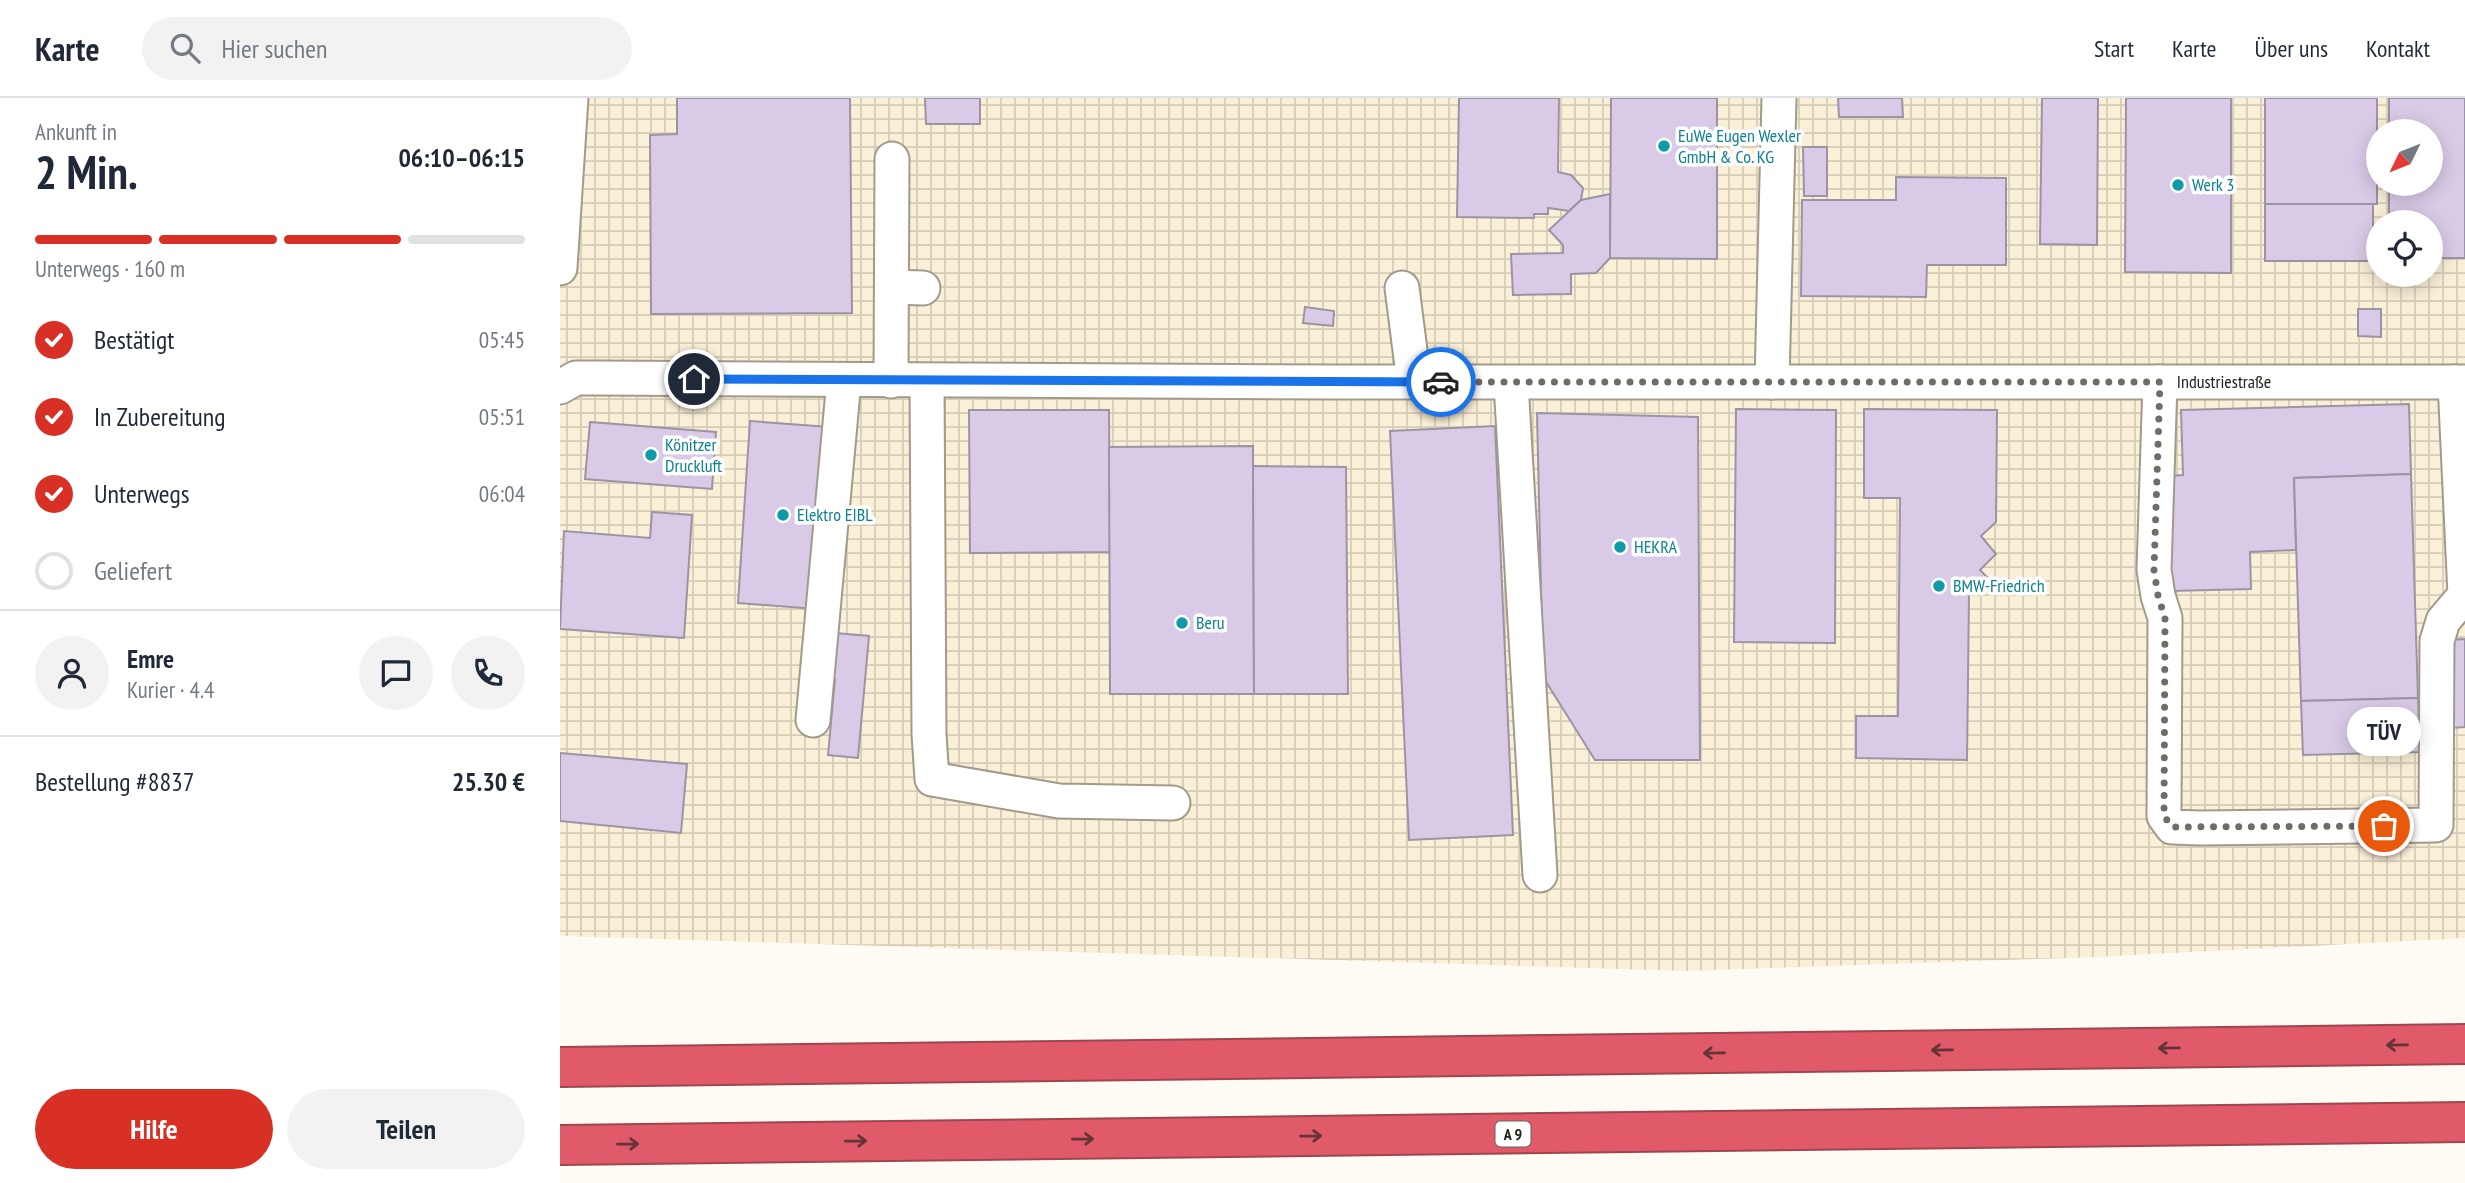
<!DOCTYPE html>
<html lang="de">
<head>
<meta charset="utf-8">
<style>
	:root { --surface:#fff; --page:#f2f2f3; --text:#1f2937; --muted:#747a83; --line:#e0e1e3; --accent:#d93025 }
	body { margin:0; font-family:"PT Sans Narrow",sans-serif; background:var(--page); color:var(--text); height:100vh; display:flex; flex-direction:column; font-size:26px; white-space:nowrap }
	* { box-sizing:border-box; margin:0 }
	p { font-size:23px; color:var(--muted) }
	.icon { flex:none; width:38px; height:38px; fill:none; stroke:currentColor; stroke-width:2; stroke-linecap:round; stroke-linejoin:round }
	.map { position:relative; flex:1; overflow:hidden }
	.sheet { display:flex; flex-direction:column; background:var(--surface); width:560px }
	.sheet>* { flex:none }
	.needle { width:46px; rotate:227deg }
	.buttons { position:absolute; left:1806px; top:21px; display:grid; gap:14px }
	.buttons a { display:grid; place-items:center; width:77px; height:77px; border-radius:50%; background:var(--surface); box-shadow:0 4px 18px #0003; font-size:35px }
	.pin { position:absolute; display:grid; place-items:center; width:60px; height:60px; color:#fff; margin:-30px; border:4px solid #fff; border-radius:50%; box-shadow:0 2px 7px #0007 }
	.courier { position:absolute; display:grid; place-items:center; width:70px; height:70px; margin:-35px; border:5px solid #1a73e8; border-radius:50%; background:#fff; color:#222; box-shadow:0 2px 9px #0007 }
	.bubble { position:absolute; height:49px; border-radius:24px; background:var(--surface); box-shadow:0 4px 18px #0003; font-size:23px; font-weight:600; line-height:49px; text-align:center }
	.summary em { font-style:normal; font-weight:600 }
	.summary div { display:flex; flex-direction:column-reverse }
	.summary { display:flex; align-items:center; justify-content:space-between; height:119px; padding:0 35px }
	h1 { font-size:46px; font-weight:600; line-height:52px }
	.bar { display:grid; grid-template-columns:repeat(4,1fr); gap:10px 7px; align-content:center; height:84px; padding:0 35px }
	.bar i { height:9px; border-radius:5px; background:var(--line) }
	.bar .active { background:var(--accent) }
	.bar p { grid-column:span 4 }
	.line { display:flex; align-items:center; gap:18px; padding:0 35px; border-top:2px solid var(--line) }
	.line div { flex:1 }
	.round { display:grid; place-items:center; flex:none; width:74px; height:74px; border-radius:37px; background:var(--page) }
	ol { padding:0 35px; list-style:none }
	li { display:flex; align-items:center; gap:21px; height:77px }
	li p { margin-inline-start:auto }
	li .icon { padding:7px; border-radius:50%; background:var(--accent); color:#fff; stroke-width:4 }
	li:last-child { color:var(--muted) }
	li i { width:38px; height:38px; border:4px solid var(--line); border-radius:50% }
	.action { display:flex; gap:14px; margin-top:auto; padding:14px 35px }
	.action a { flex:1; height:80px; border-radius:42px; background:var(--accent); color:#fff; font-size:28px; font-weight:600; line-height:80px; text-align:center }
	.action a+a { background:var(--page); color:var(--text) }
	header { display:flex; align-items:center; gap:42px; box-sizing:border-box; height:98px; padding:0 35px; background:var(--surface); border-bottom:2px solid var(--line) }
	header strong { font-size:33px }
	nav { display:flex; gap:38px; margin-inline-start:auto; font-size:24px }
	.search { width:490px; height:63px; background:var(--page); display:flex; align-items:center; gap:18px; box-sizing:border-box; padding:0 24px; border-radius:38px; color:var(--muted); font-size:26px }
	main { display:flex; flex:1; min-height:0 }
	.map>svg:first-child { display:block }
	.industrial { fill:url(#industrial-grid); fill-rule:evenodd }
	.building { fill:#d9cbe7; stroke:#9b94a3; stroke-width:2 }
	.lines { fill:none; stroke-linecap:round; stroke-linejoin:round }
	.minor-casing { stroke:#a29a8b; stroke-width:37 }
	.highway-casing { stroke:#9e464e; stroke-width:42 }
	.minor { stroke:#fff; stroke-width:33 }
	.highway { stroke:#e05a6a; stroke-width:38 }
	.oneway { stroke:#653436 }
	.done { stroke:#706d66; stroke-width:7; stroke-dasharray:0 12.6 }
	.route { stroke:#1a73e8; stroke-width:9 }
	.culture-dot { fill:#0f9aa8; stroke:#fff; stroke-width:2.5 }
	.labels { text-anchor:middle; stroke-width:7; stroke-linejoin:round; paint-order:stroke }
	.shield { fill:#fff; stroke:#65635f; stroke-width:2 }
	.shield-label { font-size:16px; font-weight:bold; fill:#23201a }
	.culture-label { font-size:18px; fill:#0d838f; stroke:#fff; text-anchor:start }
	.street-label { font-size:18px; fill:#23201a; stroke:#fff }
</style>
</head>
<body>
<header>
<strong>Karte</strong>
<div class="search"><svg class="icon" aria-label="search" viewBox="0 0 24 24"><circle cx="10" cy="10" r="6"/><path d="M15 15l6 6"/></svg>Hier suchen</div>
<nav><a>Start</a><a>Karte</a><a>Über uns</a><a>Kontakt</a></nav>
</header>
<main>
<section class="sheet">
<div class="summary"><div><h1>2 Min.</h1><p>Ankunft in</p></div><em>06:10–06:15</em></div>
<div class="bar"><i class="active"></i><i class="active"></i><i class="active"></i><i></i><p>Unterwegs · 160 m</p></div>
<ol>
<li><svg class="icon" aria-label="check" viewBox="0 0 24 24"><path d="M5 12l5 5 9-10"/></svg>Bestätigt<p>05:45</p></li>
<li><svg class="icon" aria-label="check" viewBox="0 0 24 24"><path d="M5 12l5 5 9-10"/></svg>In Zubereitung<p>05:51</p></li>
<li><svg class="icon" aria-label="check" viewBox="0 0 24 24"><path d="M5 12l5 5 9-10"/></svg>Unterwegs<p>06:04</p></li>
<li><i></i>Geliefert</li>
</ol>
<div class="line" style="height:126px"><a class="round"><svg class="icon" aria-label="person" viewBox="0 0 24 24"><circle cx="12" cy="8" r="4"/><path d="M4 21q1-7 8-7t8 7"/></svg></a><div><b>Emre</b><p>Kurier · 4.4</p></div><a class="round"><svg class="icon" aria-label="chat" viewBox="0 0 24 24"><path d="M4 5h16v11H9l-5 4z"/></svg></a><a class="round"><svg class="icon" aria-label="phone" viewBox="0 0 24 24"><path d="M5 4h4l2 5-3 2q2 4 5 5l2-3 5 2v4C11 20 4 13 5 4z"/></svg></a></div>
<div class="line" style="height:91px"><div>Bestellung #8837</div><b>25.30 €</b></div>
<div class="action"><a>Hilfe</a><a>Teilen</a></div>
</section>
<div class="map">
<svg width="1905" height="1085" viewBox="0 0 1905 1085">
	<defs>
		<pattern id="industrial-grid" width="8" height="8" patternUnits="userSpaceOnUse" patternTransform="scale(1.75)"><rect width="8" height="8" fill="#faefd7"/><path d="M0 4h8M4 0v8" fill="none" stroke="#d6cdb8"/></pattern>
	</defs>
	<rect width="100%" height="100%" fill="#fefbf4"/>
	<path class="industrial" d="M 0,0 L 1905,0 L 1905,840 L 1535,859 L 1125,873 L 0,838 ZM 1818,33 L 1871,33 L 1871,86 L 1818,86 ZM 1818,124 L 1871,124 L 1871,177 L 1818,177 Z"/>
	<g class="building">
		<path d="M 117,0 L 290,0 L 292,215 L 91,216 L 90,37 L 117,36 Z"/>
		<path d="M 365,0 L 420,0 L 420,26 L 366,26 Z"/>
		<path d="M 899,0 L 999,0 L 998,74 L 1011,77 L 1023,90 L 1021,102 L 1009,113 L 988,110 L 988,116 L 974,116 L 974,120 L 897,119 Z"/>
		<path d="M 1051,0 L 1157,0 L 1157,161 L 1050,160 Z"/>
		<path d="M 1278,0 L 1342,0 L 1343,19 L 1279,19 Z"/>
		<path d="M 1482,0 L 1538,0 L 1537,147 L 1480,146 Z"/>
		<path d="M 1566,0 L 1671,0 L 1671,175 L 1565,174 Z"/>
		<rect x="1705" y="0" width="112" height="106"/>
		<path d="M 1829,0 L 1905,0 L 1905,160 L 1871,160 L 1871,124 L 1829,124 L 1829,86 L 1871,86 L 1871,33 L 1829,33 Z"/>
		<path d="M 1243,49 L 1267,49 L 1267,98 L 1244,98 Z"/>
		<path d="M 1336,79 L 1446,80 L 1446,167 L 1367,167 L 1366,199 L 1241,198 L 1242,102 L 1336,102 Z"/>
		<path d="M 1050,96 L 1050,160 L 1036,175 L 1011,176 L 1011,196 L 953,197 L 951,156 L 1003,155 L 1003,147 L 989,132 L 1021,102 Z"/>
		<rect x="1705" y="106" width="108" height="57"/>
		<path d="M 745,209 L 774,213 L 773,228 L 743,225 Z"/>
		<path d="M 1798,211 L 1821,211 L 1821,239 L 1798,238 Z"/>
		<path d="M 1849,306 L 1851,376 L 1734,380 L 1736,452 L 1690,454 L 1691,491 L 1611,493 L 1607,378 L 1623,377 L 1621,312 Z"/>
		<path d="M 1176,311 L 1276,312 L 1275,545 L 1174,544 Z"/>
		<path d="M 1304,311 L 1437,312 L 1436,424 L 1421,438 L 1436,456 L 1420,472 L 1427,479 L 1409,497 L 1407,662 L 1296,660 L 1296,618 L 1338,618 L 1340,400 L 1304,400 Z"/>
		<path d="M 409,312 L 549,312 L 550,454 L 410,455 Z"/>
		<path d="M 977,315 L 1138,319 L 1140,662 L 1035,662 L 983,579 Z"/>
		<path d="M 190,323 L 269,329 L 256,511 L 178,505 Z"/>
		<path d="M 30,324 L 156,334 L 152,391 L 25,381 Z"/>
		<path d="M 935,328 L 953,737 L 849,742 L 830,333 Z"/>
		<path d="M 693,348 L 694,596 L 550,596 L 549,349 Z"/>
		<path d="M 693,368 L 786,369 L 788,596 L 694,596 Z"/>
		<path d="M 1851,376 L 1858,600 L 1741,603 L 1734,380 Z"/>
		<path d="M 92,414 L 132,417 L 124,540 L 0,531 L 4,433 L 90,440 Z"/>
		<path d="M 275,535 L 309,538 L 298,660 L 268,657 L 275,581 L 271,580 Z"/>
		<path d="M 1905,541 L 1905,629 L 1892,630 L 1886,542 Z"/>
		<path d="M 1858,600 L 1860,654 L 1743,657 L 1741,603 Z"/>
		<path d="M 0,655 L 127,666 L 121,735 L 0,723 Z"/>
	</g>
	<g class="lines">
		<defs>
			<g id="minor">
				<path d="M 0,170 L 11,0"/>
				<path d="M 332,189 L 363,190"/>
				<path d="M 842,190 L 854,284"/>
				<path d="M 331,283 L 332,61"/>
				<path d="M 367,283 L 369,636 L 372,681 L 499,703 L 613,705"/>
				<path d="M 1212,284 L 1219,0"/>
				<path d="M 1600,284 L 1594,472 L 1598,498 L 1605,520 L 1604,718 L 1612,729 L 1640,730 L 1876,727 L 1877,543 L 1883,523 L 1905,497 L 1895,284"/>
				<path d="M 951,285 L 980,777"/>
				<path d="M 0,289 L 16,280 L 39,280 L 774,284 L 1905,284"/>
				<path d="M 253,622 L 284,282"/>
			</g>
			<g id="highway">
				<path d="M 0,969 L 1905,946"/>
				<path d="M 0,1047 L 1905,1024"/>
			</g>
		</defs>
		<use href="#minor" class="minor-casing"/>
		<use href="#highway" class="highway-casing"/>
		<use href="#minor" class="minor"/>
		<use href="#highway" class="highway"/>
	</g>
	<defs><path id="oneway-shaft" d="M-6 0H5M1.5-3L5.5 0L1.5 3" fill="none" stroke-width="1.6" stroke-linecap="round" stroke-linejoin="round" transform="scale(1.75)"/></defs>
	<g class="oneway">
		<use href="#oneway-shaft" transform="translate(1837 947) rotate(179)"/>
		<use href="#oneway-shaft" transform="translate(1609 950) rotate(179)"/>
		<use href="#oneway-shaft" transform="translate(1382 952) rotate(179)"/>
		<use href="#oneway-shaft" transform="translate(1154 955) rotate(179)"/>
		<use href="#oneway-shaft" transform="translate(751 1038) rotate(-1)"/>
		<use href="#oneway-shaft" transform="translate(523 1041) rotate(-1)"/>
		<use href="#oneway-shaft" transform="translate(296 1043) rotate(-1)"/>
		<use href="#oneway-shaft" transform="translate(68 1046) rotate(-1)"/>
	</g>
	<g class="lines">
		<path class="done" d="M 881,284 L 1600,284 L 1594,472 L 1598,498 L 1605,520 L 1604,718 L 1612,729 L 1824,728"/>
		<path class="route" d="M 134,281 L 881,284"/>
	</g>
	<g class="culture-dot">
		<circle cx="1104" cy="48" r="7"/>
		<circle cx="1618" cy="87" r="7"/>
		<circle cx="91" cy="357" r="7"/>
		<circle cx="223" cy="417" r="7"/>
		<circle cx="1060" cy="449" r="7"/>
		<circle cx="1379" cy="488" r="7"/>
		<circle cx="622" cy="525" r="7"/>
	</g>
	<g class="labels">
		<rect class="shield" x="935.5" y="1023.5" width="35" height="25" rx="5"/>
		<g class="shield-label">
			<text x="953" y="1042">A 9</text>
		</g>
		<g class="culture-label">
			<text x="1118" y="44">EuWe Eugen Wexler<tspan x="1118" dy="21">GmbH &amp; Co. KG</tspan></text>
			<text x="1632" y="93">Werk 3</text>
			<text x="105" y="353">Könitzer<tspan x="105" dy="21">Druckluft</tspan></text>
			<text x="237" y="423">Elektro EIBL</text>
			<text x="1074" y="455">HEKRA</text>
			<text x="1393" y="494">BMW-Friedrich</text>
			<text x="636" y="531">Beru</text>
		</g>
		<g class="street-label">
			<text x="1664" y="290">Industriestraße</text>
		</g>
	</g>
</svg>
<div class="buttons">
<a><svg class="needle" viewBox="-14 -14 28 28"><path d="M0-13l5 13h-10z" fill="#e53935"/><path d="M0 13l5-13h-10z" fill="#747a83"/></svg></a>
<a><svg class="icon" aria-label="locate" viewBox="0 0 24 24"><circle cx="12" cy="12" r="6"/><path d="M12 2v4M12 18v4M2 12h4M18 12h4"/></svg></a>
</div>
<div class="pin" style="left:1824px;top:728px;background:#ea580c"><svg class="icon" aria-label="bag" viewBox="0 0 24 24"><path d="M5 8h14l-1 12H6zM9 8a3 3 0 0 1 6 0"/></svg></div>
<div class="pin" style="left:134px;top:281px;background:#1f2937"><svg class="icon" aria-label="home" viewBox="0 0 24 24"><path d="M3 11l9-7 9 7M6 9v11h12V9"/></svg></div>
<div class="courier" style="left:881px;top:284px"><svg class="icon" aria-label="car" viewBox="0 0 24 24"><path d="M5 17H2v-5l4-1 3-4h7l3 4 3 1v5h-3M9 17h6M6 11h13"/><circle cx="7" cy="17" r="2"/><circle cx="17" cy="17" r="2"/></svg></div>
<div class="bubble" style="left:1787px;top:609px;width:74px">TÜV</div>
</div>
</main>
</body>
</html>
